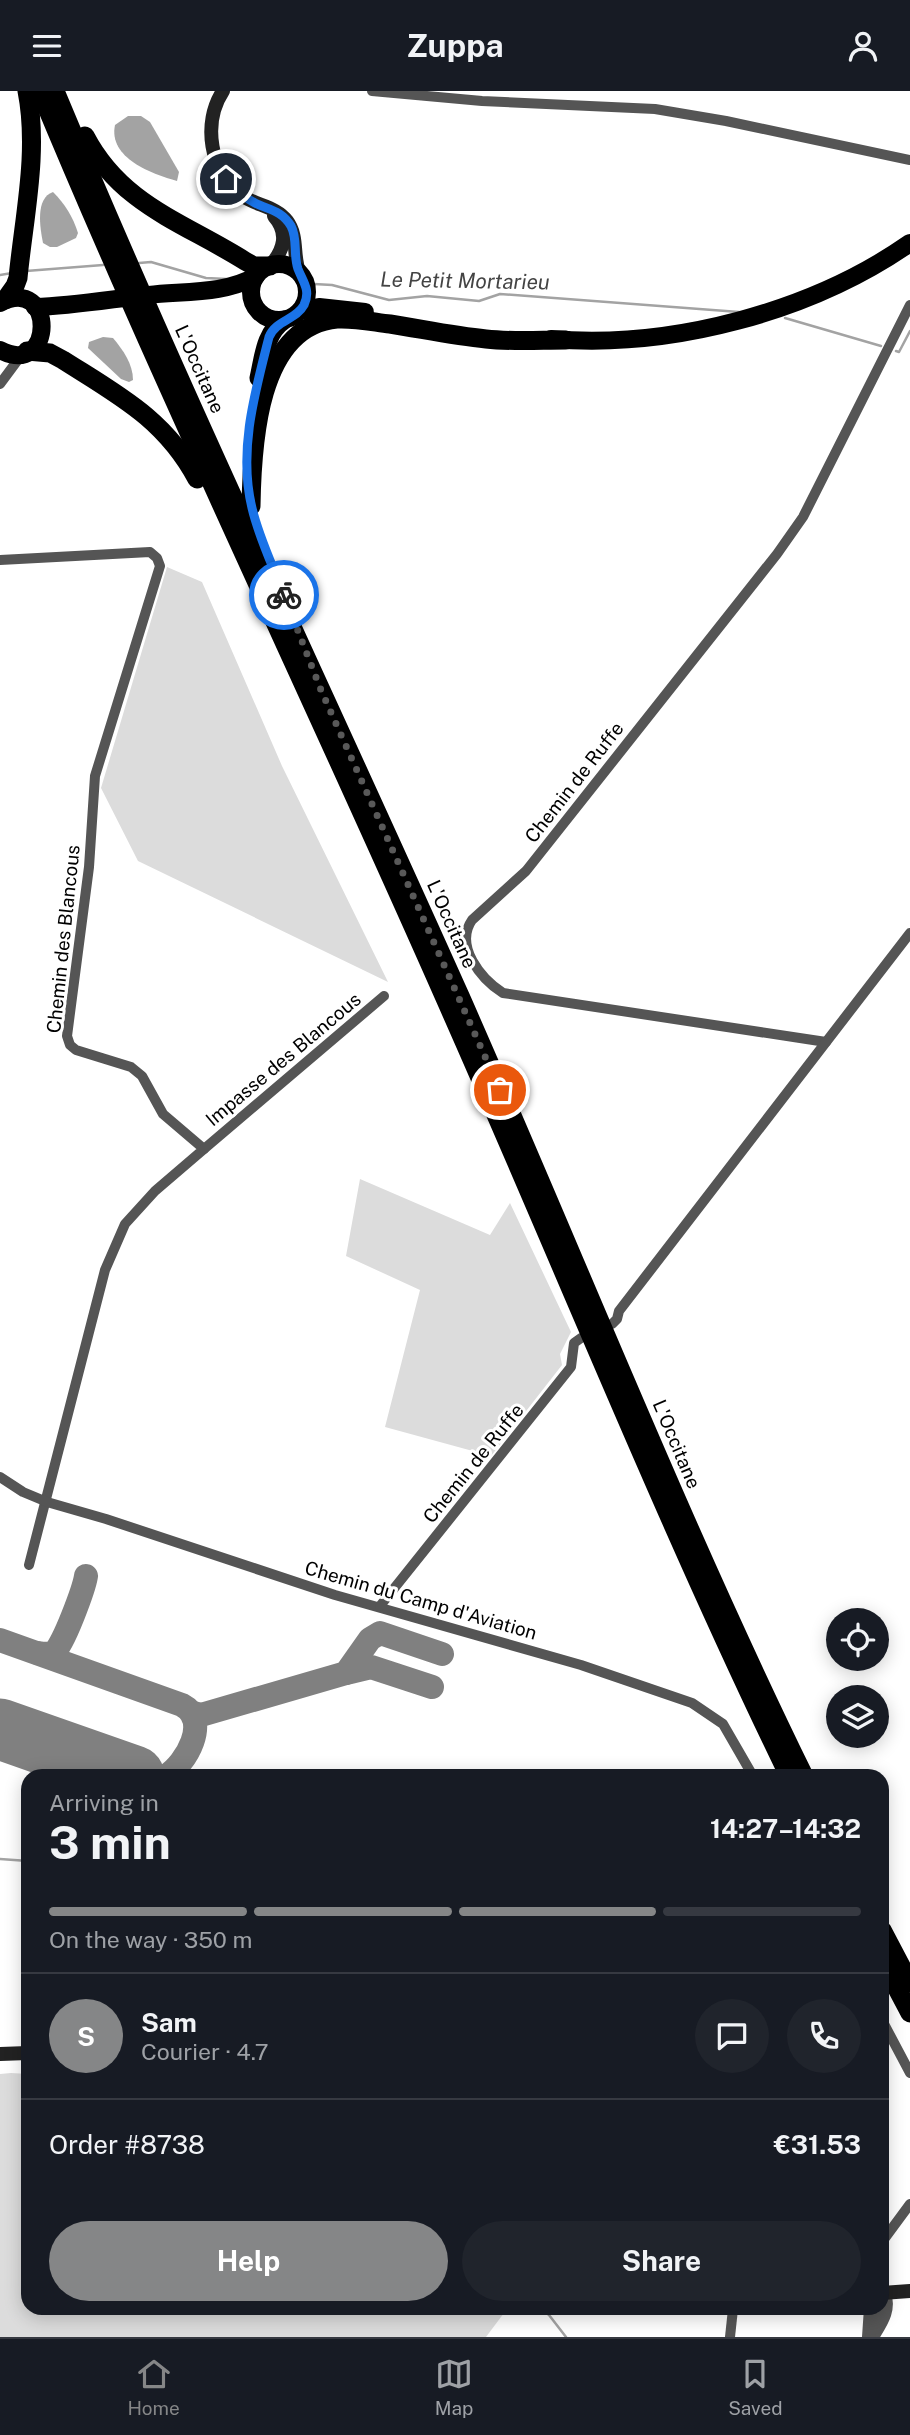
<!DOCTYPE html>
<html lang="en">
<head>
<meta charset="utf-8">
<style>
	:root { --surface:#171b24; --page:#20242c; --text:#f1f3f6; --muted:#9ea1a6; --line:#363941; --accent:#858687 }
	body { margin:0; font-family:"Public Sans",sans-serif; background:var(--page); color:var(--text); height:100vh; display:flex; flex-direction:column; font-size:26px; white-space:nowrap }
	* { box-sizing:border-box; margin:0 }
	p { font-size:23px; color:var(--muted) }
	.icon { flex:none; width:38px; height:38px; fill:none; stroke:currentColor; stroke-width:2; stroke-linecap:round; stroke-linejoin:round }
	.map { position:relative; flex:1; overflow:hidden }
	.panel { position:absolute; left:21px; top:1678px; width:868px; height:546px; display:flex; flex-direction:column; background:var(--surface); border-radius:21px; box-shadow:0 4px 18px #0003 }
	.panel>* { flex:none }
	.tools { position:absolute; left:826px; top:1517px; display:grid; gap:14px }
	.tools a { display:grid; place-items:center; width:63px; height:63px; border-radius:50%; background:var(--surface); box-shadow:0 4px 18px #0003; font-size:35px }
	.pin { position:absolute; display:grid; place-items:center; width:60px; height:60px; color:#fff; margin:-30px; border:4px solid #fff; border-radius:50%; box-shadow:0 2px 7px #0007 }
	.courier { position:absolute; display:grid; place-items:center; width:70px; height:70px; margin:-35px; border:5px solid #1a73e8; border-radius:50%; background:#fff; color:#222; box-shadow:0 2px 9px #0007 }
	.head em { font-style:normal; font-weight:700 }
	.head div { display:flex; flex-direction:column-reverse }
	.head { display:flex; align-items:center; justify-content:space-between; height:119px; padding:0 28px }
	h1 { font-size:46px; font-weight:700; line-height:52px }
	.bar { display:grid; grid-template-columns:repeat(4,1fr); gap:10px 7px; align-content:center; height:84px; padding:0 28px }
	.bar i { height:9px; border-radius:5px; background:var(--line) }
	.bar .on { background:var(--accent) }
	.bar p { grid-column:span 4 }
	.line { display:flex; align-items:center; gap:18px; padding:0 28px; border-top:2px solid var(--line) }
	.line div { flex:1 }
	.round { display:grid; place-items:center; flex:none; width:74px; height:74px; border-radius:37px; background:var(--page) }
	.cta { display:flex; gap:14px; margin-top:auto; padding:14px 28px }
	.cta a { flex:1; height:80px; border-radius:42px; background:var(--accent); color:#fff; font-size:28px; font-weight:700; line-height:80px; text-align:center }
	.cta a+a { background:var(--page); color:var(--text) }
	header { display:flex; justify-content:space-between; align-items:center; height:91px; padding:0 28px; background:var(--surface); font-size:32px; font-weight:700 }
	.menu { display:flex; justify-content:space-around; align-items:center; height:98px; border-top:2px solid var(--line); background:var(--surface); font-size:19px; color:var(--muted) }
	.menu a { display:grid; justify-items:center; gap:4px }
	.menu .on { color:var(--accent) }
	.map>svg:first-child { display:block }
	.green { fill:#dcdcdc }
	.water { fill:#a3a3a3 }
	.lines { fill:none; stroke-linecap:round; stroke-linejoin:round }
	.stream { stroke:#a3a3a3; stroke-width:2.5 }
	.taxiway { stroke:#808080; stroke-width:24 }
	.runway { stroke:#808080; stroke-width:61 }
	.minor { stroke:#555; stroke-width:10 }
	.tertiary { stroke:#555; stroke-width:14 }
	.secondary { stroke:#222; stroke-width:14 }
	.primary { stroke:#000; stroke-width:18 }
	.motorway { stroke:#000; stroke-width:19 }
	.done { stroke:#595959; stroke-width:7; stroke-dasharray:0 12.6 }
	.route { stroke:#1a73e8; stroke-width:9 }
	.labels { text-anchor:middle; stroke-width:6; stroke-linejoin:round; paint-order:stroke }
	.street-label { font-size:19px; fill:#000; stroke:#fff }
	.water-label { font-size:21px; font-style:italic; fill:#444; stroke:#fff }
</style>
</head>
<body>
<header><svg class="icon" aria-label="menu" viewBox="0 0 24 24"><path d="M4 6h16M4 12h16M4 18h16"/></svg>Zuppa<svg class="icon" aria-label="person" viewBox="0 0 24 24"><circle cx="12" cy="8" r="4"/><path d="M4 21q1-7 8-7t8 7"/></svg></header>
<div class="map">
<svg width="910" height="2246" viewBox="0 0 910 2246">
	<rect width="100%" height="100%" fill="#fff"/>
	<g class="green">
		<path d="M 167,476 L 202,491 L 282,675 L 388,891 L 138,770 L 101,697 Z"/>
		<path d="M 360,1088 L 490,1144 L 510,1112 L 571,1241 L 560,1263 L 562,1274 L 491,1365 L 385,1336 L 420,1199 L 346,1165 Z"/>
		<path d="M 11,1982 L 28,1983 L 28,2217 L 485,2217 L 504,2222 L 486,2246 L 0,2246 L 0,1983 Z"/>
	</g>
	<g class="water">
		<path d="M 128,25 L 141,25 L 150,31 L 179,81 L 177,90 C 152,83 108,67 115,34 Z"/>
		<path d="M 53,101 C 65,113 73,126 78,142 L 76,147 L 57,156 L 50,156 L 43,152 C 40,137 35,107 53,101 Z"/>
		<path d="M 103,246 L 113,247 C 123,259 133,273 133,289 L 129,291 L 121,288 L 88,257 L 89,251 Z"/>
	</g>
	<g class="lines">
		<g class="stream">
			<path d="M 139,172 L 151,171 L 206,187 L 227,188"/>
			<path d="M 26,180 L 103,174"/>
			<path d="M 0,184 L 12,182"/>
			<path d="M 314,193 L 332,194 L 389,209 L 427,205 L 479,210 L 500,203 L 739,221"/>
			<path d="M 785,227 L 881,255"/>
			<path d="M 896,260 L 899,261 L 910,240"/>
			<path d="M 0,1768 L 28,1770"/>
			<path d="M 541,2217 L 549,2224 L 566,2246"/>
		</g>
		<g class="taxiway">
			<path d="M 0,1549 L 182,1614 C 211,1629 186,1673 166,1685"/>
			<path d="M 38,1562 C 44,1563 50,1564 55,1560 C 63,1554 84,1498 86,1485"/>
			<path d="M 346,1582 L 371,1576 L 432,1596"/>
			<path d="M 193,1622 L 201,1624 L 346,1582 L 370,1548 L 380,1542 L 442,1563"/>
			<path d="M 115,1678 L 138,1685"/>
		</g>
		<path class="runway" d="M 0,1638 L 134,1685"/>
		<g class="minor">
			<path d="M 372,0 L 482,10 L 655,18 L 726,30 L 910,69"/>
			<path d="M 0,293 L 23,262"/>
			<path d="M 0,469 L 150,461 L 157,467 L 160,475 L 95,685 L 89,776 L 67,945 L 70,954 L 76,959 L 131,976 L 142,985 L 163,1023 L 204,1058 L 155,1100 L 125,1133 L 105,1179 L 29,1474"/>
			<path d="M 826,951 L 503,902 C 481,888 454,855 472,829 L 526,780 L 777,463 L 803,426 L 910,214"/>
			<path d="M 204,1058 L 384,905"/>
			<path d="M 612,1233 L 617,1228 L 619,1220 L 910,842"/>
			<path d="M 0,1386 L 23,1401 L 47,1411 L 106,1428 L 335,1504 L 581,1574 L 692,1612 L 723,1633 L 753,1685"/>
			<path d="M 380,1515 L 571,1276 L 574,1252 L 581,1247"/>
			<path d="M 882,1929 L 910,1982"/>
			<path d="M 882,2151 L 910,2113"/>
			<path d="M 730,2246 L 733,2218"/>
		</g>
		<g class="tertiary">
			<path d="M 869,2246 L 871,2217"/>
			<path d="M 872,2246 C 881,2231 890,2219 884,2202"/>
		</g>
		<g class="secondary">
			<path d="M 223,0 C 202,32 210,81 241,104 C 256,115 276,115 287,130 C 299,146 292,166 300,183"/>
			<path d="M 270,175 C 284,159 289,142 274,125"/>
			<path d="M 0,1963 L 28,1962"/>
			<path d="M 882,2202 L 910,2200"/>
			<path d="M 693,2217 L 742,2217"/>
		</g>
		<g class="primary">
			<circle cx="279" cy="201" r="28"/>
			<path d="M 0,212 C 56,183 55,288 0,259"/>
			<path d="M 35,216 C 73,215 112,208 149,204 C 184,200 226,203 256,185"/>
			<path d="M 300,220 L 319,216 L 365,221"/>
			<path d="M 551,248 C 671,258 811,221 910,152"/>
		</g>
		<g class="motorway">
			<path d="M 40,0 C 168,308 314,609 448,914 C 562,1171 666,1432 789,1685"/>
			<path d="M 55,0 C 182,305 325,603 460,905 C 575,1165 679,1430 804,1685"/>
			<path d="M 85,45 C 121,114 183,131 245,170 L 254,175 L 270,175"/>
			<path d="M 5,209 L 15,195 L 18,187 C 24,125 39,61 27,0"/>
			<path d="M 27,260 L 50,262 L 63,269 C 118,304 165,328 197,388"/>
			<path d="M 259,287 C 264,265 265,242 284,229"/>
			<path d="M 251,415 C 252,355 257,235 337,228 C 355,227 373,231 390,233 C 422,238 454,245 486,248 C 512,251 540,249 566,249"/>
			<path d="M 882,1839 L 910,1892"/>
			<path d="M 882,1869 L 910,1922"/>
		</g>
	</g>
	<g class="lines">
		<path class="done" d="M 284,504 L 321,599 L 500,999"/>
		<path class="route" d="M 226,88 C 235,98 243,106 255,112 C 269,119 281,119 291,135 C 298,148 293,164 298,178 C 303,191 311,199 304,214 C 296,229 276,229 269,246 C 255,301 238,360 252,417 C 259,447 273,475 284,504"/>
	</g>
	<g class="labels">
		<g class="street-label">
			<text transform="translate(200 278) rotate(66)" y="7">L'Occitane</text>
			<text transform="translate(574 691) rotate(-52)" y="7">Chemin de Ruffe</text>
			<text transform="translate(452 833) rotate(66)" y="7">L'Occitane</text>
			<text transform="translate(63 848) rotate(-84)" y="7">Chemin des Blancous</text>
			<text transform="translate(283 968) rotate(-40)" y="7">Impasse des Blancous</text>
			<text transform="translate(677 1353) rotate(67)" y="7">L'Occitane</text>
			<text transform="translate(473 1372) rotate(-51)" y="7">Chemin de Ruffe</text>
			<text transform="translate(421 1509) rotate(16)" y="7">Chemin du Camp d'Aviation</text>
		</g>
		<g class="water-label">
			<text transform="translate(465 190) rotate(1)" y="7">Le Petit Mortarieu</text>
		</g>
	</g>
</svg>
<div class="tools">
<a><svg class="icon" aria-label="locate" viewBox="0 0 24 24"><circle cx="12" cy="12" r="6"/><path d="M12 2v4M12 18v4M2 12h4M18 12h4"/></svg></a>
<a><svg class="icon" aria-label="layers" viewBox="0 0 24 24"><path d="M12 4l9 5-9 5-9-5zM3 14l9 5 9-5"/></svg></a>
</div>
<div class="pin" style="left:500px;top:999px;background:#ea580c"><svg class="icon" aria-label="bag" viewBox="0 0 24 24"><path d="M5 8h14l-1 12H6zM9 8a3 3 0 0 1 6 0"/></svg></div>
<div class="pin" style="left:226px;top:88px;background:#1f2937"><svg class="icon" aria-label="home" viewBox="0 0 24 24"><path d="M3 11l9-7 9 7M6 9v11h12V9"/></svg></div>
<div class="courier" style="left:284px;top:504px"><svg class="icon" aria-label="bike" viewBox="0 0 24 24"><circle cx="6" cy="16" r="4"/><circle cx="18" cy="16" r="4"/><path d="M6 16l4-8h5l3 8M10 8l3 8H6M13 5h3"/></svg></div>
<section class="panel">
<div class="head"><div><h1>3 min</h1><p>Arriving in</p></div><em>14:27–14:32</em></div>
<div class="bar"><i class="on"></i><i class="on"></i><i class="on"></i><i></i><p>On the way · 350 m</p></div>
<div class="line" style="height:126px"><b class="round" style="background:var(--accent);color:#fff">S</b><div><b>Sam</b><p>Courier · 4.7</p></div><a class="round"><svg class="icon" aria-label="chat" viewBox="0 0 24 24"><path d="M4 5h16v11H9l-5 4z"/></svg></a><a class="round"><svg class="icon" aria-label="phone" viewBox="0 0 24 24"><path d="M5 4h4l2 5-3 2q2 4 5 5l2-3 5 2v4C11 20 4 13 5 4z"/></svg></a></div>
<div class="line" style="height:91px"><div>Order #8738</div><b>€31.53</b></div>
<div class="cta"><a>Help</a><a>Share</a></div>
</section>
</div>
<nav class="menu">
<a class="on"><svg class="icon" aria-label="home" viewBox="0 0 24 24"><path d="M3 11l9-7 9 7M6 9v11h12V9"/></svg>Home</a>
<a><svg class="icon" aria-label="map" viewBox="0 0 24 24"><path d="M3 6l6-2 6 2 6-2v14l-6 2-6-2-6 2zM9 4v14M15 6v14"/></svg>Map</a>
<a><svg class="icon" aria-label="saved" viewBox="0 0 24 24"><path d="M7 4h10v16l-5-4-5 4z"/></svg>Saved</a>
</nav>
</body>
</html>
